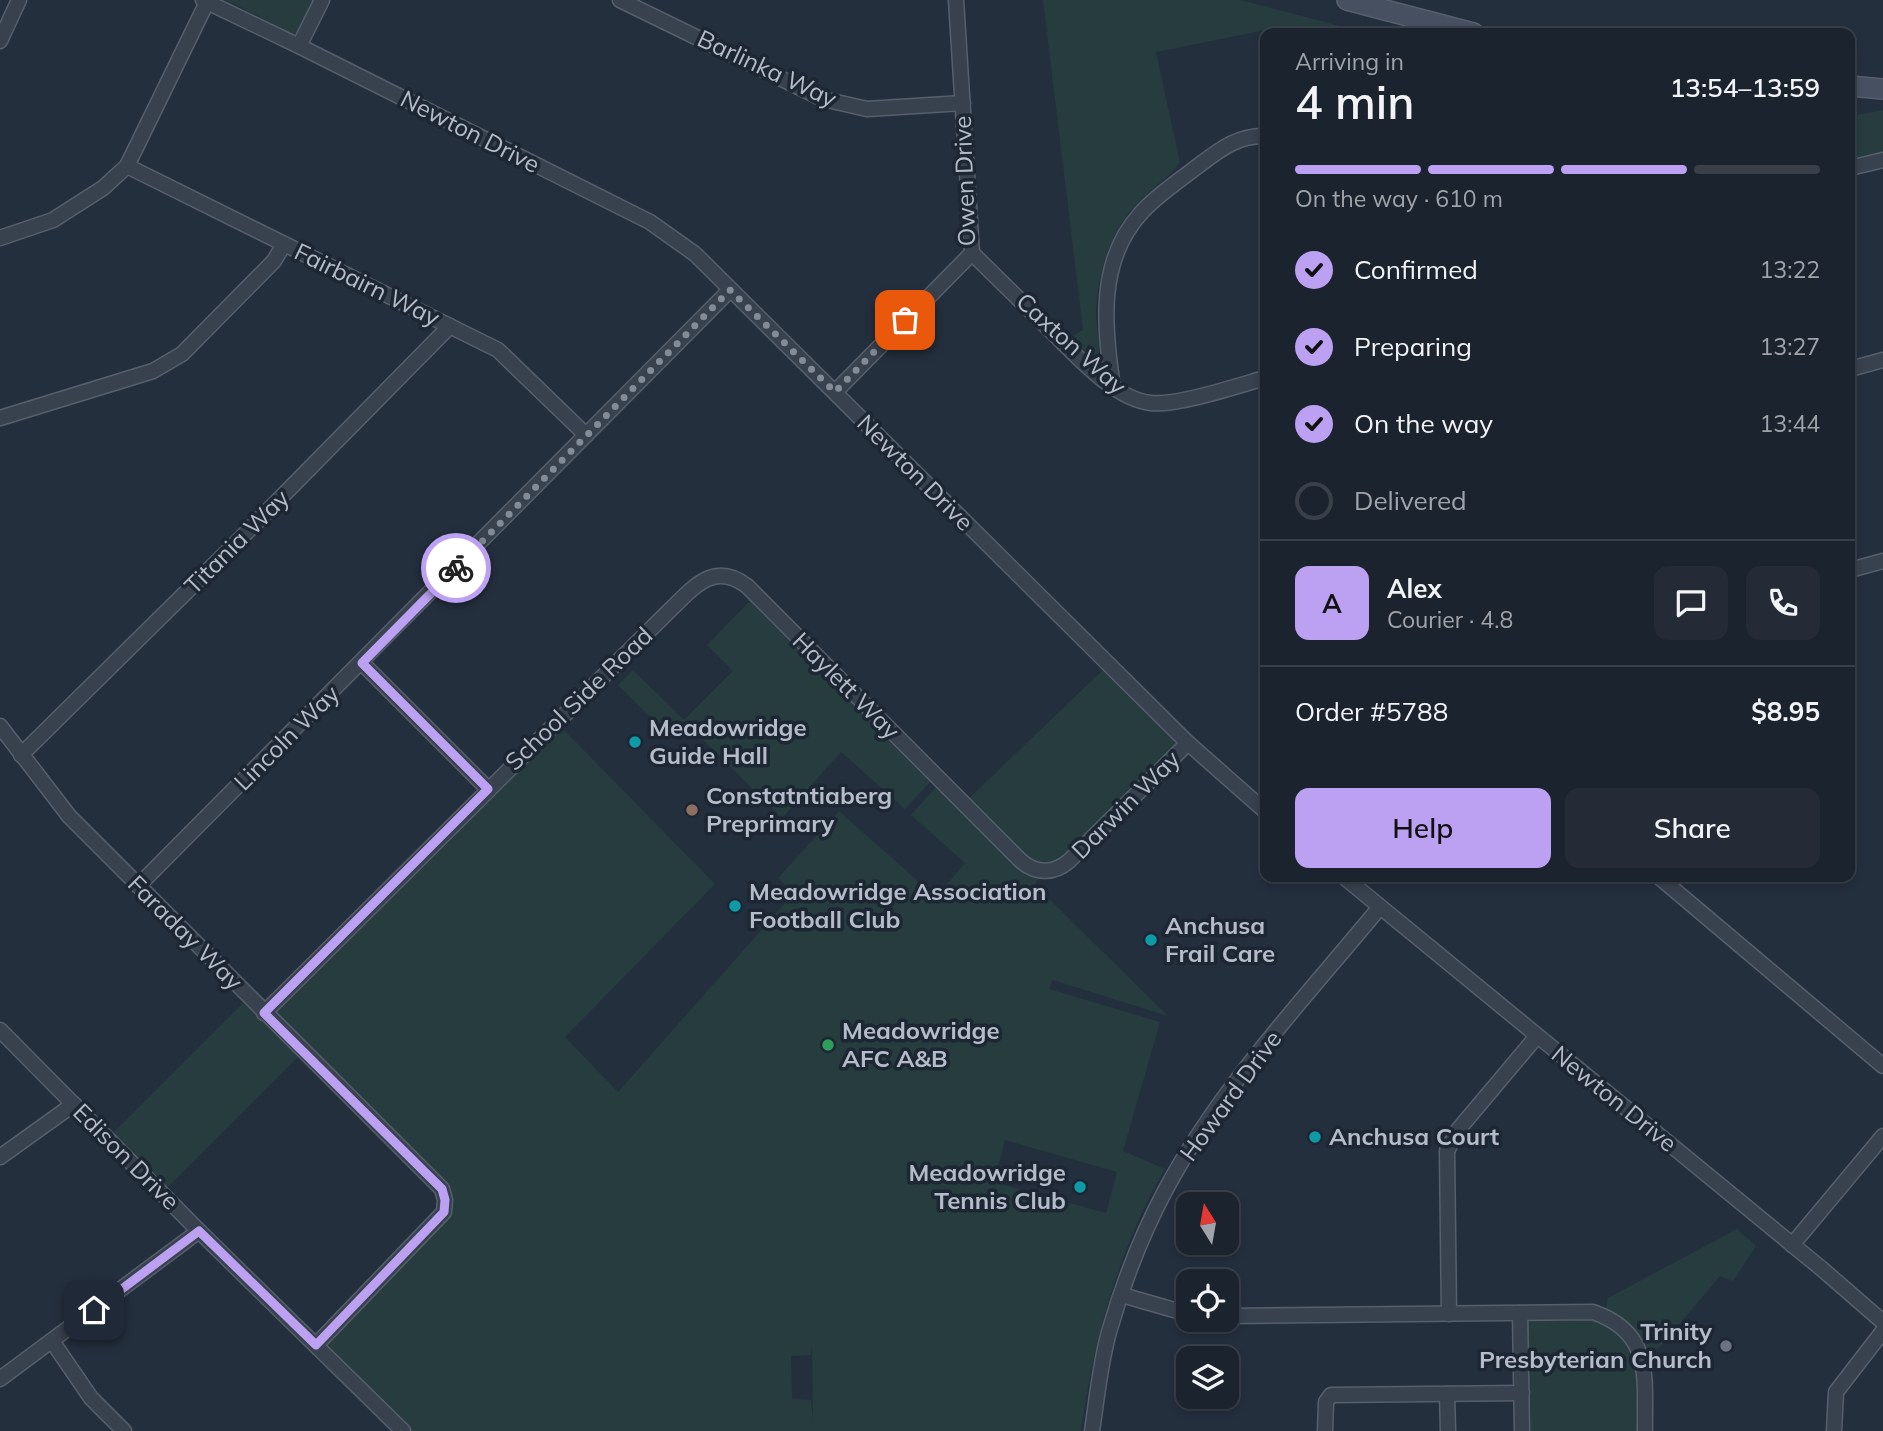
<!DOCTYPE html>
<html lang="en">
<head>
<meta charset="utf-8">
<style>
	:root { --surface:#1b232e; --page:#242b36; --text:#f1f3f6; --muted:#a0a4aa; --line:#39404a; --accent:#bca0f2 }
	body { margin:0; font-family:Mulish,sans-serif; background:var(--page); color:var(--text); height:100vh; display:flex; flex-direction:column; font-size:26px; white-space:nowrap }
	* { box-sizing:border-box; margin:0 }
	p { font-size:23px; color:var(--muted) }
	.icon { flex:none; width:38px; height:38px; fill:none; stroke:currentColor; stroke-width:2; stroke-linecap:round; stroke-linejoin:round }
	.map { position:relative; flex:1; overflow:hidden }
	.sheet { position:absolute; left:1260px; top:28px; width:595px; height:854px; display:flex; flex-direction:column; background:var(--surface); border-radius:14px; box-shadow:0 4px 10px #0003,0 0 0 2px var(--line) }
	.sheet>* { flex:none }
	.needle { width:46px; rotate:349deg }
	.buttons { position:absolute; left:1176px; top:1192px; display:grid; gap:14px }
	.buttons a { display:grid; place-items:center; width:63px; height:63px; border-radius:14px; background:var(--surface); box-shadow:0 4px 10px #0003,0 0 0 2px var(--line); font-size:35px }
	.pin { position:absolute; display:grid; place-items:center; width:60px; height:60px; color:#fff; margin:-30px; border-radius:14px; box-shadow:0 4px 10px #0006 }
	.courier { position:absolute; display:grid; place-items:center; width:70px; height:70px; margin:-35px; border:5px solid #bca0f2; border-radius:50%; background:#fff; color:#222; box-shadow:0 2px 9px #0007 }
	.headline em { font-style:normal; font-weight:600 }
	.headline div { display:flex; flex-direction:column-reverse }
	.headline { display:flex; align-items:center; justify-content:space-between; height:119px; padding:0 35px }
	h1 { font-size:46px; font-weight:600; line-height:52px }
	.bar { display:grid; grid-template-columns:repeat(4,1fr); gap:10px 7px; align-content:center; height:84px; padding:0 35px }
	.bar i { height:9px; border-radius:5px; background:var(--line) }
	.bar .on { background:var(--accent) }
	.bar p { grid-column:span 4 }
	.line { display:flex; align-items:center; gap:18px; padding:0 35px; border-top:2px solid var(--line) }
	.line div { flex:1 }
	.round { display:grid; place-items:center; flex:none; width:74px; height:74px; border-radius:14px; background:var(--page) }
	ol { padding:0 35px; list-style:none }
	li { display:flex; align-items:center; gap:21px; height:77px }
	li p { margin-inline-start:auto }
	li .icon { padding:7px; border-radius:50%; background:var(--accent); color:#111; stroke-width:4 }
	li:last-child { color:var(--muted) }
	li i { width:38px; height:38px; border:4px solid var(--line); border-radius:50% }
	.button { display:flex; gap:14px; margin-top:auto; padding:14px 35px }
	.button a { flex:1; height:80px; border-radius:14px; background:var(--accent); color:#111; font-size:28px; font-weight:600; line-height:80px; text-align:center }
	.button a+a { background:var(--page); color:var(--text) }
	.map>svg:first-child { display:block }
	.green { fill:#263c3f; fill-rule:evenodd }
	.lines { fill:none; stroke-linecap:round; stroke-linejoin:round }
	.minor-casing { stroke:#565f6c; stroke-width:17 }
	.secondary-casing { stroke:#565f6c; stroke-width:22 }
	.minor { stroke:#38414e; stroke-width:14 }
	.secondary { stroke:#465061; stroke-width:19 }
	.done { stroke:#828b98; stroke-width:7; stroke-dasharray:0 12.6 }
	.route { stroke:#bca0f2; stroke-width:9 }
	.culture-dot { fill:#0f9aa8; stroke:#1d2633; stroke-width:2.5 }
	.education-dot { fill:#8d6e63; stroke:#1d2633; stroke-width:2.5 }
	.leisure-dot { fill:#2e9e5b; stroke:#1d2633; stroke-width:2.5 }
	.worship-dot { fill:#6b7280; stroke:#1d2633; stroke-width:2.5 }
	.labels { text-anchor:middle; stroke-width:7; stroke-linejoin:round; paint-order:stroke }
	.street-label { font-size:24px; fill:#b4bcc9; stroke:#1d2633 }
	.poi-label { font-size:24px; font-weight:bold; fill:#b4bcc9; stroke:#1d2633; text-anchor:start }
</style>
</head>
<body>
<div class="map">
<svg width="1883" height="1431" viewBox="0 0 1883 1431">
	<rect width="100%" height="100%" fill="#242f3e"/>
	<g class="green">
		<path d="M 226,0 L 317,0 L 298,32 L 292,33 Z"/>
		<path d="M 1043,0 L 1240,0 L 1367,33 L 1301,33 L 1281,27 L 1156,52 L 1180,163 C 1166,180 1148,191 1133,208 C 1109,235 1097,277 1096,313 C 1096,327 1100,341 1099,356 L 1094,359 L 1088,356 L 1069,338 L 1083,330 Z"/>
		<path d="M 1883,110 L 1883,154 L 1850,162 L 1850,116 Z"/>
		<path d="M 750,601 L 931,781 L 905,809 L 841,752 L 782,818 L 684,721 L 670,737 L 618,685 L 633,670 L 684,720 L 733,671 L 707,645 Z"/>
		<path d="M 1108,665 L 1188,743 L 1069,861 L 1041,871 L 964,803 Z"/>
		<path d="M 556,722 L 715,884 L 565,1037 L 618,1092 L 794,893 L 778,878 L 839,811 L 936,897 L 965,863 L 911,815 L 937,786 L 1020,870 L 1027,876 L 1038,879 L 1035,885 L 1168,1016 L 1053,980 L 1049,989 L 1160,1022 L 1123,1151 L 1165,1169 C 1118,1250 1094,1339 1081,1431 L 403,1431 L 316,1345 L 445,1200 L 303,1052 L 162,1193 L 108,1138 L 248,998 L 264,1013 ZM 1005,1140 L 1117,1172 L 1106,1213 L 994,1182 ZM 812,1344 L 813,1418 L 813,1419 L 811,1400 L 792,1399 L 791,1356 L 811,1355 Z"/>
		<path d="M 1737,1229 L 1756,1246 L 1733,1281 L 1720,1276 L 1660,1347 L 1648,1355 C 1639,1337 1623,1321 1606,1310 L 1608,1298 Z"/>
		<path d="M 1593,1312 L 1639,1348 L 1645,1431 L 1522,1431 L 1520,1313 Z"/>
	</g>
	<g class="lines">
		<defs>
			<g id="minor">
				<path d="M 203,0 L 299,46 L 650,222 L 695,254 L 1188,743 L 1265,811"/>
				<path d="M 620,0 L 823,99 L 867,109 L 963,103"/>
				<path d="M 0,41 L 19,0"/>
				<path d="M 299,46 L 322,0"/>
				<path d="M 127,166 L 498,350 L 586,435"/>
				<path d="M 1850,168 L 1883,160"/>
				<path d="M 0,238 L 53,220 L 103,188 L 127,166 L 207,2"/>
				<path d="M 972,253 C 995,276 1018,298 1041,321 C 1069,347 1111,399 1151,403 C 1177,406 1237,386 1265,378"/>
				<path d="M 1850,369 L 1883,360"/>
				<path d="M 1113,387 C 1104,328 1097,261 1141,213 C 1156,196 1176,183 1194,169 C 1217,152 1236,135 1265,136"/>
				<path d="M 835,392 L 972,253 L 956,0"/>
				<path d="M 0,418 L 153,371 L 182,354 L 274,261 L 284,244"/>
				<path d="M 1850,570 L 1883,561"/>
				<path d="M 362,663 L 488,789"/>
				<path d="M 0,726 L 69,816 L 442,1189 L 445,1200 L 444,1212 L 316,1345"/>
				<path d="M 21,755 L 239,540 L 450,326"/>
				<path d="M 1344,877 L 1822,1269 L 1883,1322"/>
				<path d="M 1659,877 L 1883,1066"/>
				<path d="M 138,886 L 730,290"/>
				<path d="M 264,1013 L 671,609 C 694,587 714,561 747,586 L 1021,861 C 1036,874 1054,874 1069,861 L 1188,743"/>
				<path d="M 0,1030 L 199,1231 L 403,1431"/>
				<path d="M 0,1157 L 74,1104"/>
				<path d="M 1792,1245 L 1883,1136"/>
				<path d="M 1122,1295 L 1188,1314"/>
				<path d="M 1520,1313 L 1522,1431"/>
				<path d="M 1449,1314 L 1447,1151 L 1458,1130 L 1537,1036"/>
				<path d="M 1227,1316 L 1593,1312 C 1654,1333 1644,1379 1645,1431"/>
				<path d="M 52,1341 L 91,1398 L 124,1431"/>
				<path d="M 0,1379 L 199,1231"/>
				<path d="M 1447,1394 L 1448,1431"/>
				<path d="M 1092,1431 C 1097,1398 1100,1364 1109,1332 C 1123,1283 1142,1234 1166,1189 C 1221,1086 1306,997 1380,907"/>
				<path d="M 1325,1431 L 1326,1402 L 1331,1395 L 1522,1393"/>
				<path d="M 1834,1431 L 1836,1392 L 1883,1331"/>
			</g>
			<g id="secondary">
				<path d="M 1347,0 L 1473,33"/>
				<path d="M 1850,86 L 1883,89"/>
			</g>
		</defs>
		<use href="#minor" class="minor-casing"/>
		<use href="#secondary" class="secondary-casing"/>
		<use href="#minor" class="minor"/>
		<use href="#secondary" class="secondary"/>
	</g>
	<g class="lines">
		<path class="done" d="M 456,568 L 730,290 L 835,392 L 905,320"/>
		<path class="route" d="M 94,1310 L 199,1231 L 316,1345 L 444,1212 L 445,1200 L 442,1189 L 264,1013 L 488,789 L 362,663 L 456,568"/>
	</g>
	<g class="culture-dot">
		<circle cx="635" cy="742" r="7"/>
		<circle cx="735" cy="906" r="7"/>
		<circle cx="1151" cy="940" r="7"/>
		<circle cx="1315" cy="1137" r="7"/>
		<circle cx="1080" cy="1187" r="7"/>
	</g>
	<circle class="education-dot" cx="692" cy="810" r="7"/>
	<circle class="leisure-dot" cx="828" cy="1045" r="7"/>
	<circle class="worship-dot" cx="1726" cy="1346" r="7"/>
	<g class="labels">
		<g class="street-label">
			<text transform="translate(767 69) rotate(25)" y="8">Barlinka Way</text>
			<text transform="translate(470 132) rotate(27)" y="8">Newton Drive</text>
			<text transform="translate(965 181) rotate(-92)" y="8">Owen Drive</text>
			<text transform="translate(367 285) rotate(26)" y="8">Fairbairn Way</text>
			<text transform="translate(1071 344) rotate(42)" y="8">Caxton Way</text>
			<text transform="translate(915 473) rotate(45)" y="8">Newton Drive</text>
			<text transform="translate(237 542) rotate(-45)" y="8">Titania Way</text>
			<text transform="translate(846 686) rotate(45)" y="8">Haylett Way</text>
			<text transform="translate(579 699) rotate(-44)" y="8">School Side Road</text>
			<text transform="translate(287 738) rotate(-45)" y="8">Lincoln Way</text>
			<text transform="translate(1126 805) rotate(-45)" y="8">Darwin Way</text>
			<text transform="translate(185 933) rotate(45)" y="8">Faraday Way</text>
			<text transform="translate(1231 1096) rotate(-54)" y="8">Howard Drive</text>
			<text transform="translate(1614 1099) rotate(39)" y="8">Newton Drive</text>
			<text transform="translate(126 1157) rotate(45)" y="8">Edison Drive</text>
		</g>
		<g class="poi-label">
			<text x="649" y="736">Meadowridge<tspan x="649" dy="28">Guide Hall</tspan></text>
			<text x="706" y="804">Constatntiaberg<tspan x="706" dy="28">Preprimary</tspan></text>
			<text x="749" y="900">Meadowridge Association<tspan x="749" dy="28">Football Club</tspan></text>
			<text x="1165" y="934">Anchusa<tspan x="1165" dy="28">Frail Care</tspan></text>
			<text x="842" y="1039">Meadowridge<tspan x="842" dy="28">AFC A&amp;B</tspan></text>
			<text x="1329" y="1145">Anchusa Court</text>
			<text x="1066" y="1181" text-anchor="end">Meadowridge<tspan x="1066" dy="28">Tennis Club</tspan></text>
			<text x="1712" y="1340" text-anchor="end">Trinity<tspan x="1712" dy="28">Presbyterian Church</tspan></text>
		</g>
	</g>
</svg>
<div class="buttons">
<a><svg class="needle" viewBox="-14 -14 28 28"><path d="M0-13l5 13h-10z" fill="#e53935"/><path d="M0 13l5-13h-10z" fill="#a0a4aa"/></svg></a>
<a><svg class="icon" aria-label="locate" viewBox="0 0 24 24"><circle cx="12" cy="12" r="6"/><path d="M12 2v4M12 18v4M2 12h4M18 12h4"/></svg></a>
<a><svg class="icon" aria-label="layers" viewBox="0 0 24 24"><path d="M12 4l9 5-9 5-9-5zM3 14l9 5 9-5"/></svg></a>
</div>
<div class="pin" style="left:905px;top:320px;background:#ea580c"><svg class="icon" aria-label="bag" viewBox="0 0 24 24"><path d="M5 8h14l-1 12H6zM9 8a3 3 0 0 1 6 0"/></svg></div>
<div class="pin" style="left:94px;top:1310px;background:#1f2937"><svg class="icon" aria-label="home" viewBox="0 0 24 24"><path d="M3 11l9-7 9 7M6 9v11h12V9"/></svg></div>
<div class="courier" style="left:456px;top:568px"><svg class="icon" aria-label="bike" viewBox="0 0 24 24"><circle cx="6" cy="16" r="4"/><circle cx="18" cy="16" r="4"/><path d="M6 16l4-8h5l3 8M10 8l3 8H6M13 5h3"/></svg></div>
<section class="sheet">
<div class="headline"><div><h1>4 min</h1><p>Arriving in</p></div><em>13:54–13:59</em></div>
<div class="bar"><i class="on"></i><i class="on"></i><i class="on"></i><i></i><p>On the way · 610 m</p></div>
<ol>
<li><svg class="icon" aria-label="check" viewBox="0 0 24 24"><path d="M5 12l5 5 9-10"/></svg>Confirmed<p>13:22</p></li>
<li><svg class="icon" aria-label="check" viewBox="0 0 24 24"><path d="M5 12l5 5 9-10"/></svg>Preparing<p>13:27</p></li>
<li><svg class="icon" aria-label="check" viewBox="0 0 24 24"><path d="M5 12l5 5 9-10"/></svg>On the way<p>13:44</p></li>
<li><i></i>Delivered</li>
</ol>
<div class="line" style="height:126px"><b class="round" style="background:var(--accent);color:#111">A</b><div><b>Alex</b><p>Courier · 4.8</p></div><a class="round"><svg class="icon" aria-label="chat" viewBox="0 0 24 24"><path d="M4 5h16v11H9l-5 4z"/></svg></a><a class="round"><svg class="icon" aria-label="phone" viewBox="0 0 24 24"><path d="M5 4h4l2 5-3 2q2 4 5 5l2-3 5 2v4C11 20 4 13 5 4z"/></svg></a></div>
<div class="line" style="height:91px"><div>Order #5788</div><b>$8.95</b></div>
<div class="button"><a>Help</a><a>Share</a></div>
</section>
</div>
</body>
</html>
